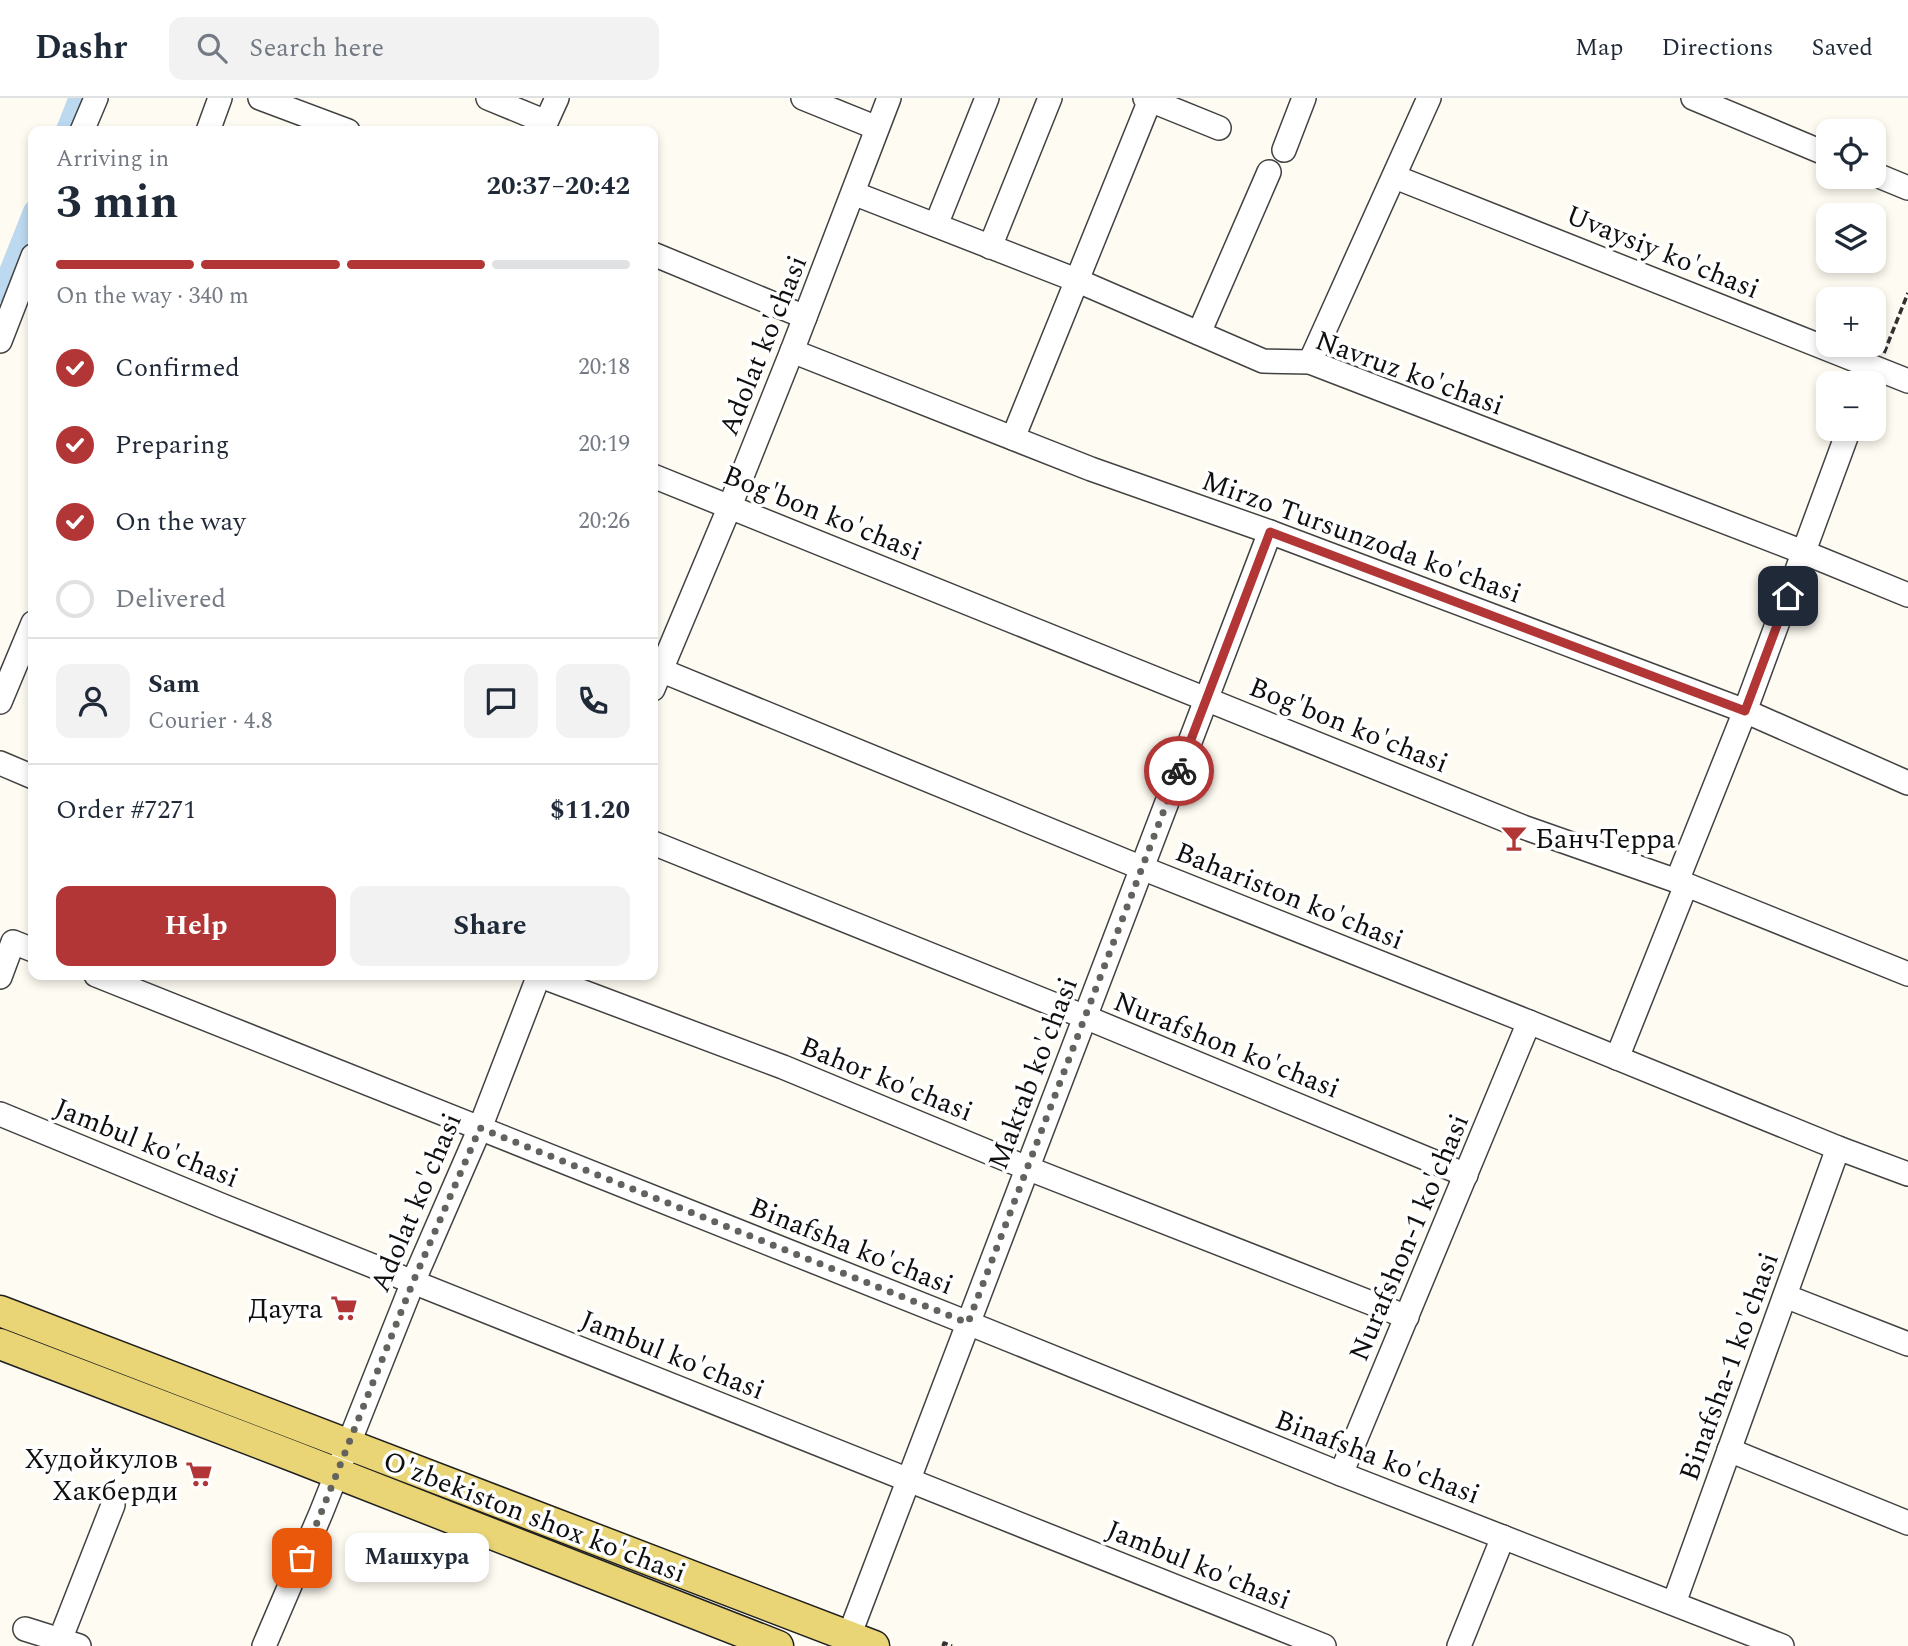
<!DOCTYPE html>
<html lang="en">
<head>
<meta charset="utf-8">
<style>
	:root { --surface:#fff; --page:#f2f2f3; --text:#1f2937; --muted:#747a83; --line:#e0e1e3; --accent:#b13635 }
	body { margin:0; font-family:Spectral,serif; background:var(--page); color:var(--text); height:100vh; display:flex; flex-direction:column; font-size:26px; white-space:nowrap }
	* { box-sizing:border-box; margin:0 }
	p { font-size:23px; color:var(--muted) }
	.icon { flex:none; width:38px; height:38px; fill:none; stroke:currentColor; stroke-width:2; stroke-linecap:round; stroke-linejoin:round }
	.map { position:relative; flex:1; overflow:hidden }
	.sheet { position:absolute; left:28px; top:28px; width:630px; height:854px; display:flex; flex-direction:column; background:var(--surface); border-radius:14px; box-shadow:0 4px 10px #0003 }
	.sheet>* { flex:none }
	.tools { position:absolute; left:1816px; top:21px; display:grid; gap:14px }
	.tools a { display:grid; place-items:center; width:70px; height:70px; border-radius:14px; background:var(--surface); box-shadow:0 4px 10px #0003; font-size:35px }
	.pin { position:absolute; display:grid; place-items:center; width:60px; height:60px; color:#fff; margin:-30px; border-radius:14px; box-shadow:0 4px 10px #0006 }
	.courier { position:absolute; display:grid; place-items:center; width:70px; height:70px; margin:-35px; border:5px solid #b13635; border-radius:50%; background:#fff; color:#222; box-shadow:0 2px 9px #0007 }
	.bubble { position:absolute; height:49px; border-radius:14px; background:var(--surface); box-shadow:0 4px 10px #0003; font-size:23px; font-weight:700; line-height:49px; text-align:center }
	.overview em { font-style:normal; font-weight:700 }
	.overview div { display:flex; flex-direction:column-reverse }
	.overview { display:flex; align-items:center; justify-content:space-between; height:119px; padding:0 28px }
	h1 { font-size:46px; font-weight:700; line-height:52px }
	.bar { display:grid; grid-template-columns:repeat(4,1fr); gap:10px 7px; align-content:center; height:84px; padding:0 28px }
	.bar i { height:9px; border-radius:5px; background:var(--line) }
	.bar .current { background:var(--accent) }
	.bar p { grid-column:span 4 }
	.line { display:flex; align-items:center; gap:18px; padding:0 28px; border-top:2px solid var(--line) }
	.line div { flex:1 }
	.round { display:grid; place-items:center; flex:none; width:74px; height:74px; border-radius:14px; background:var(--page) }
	ol { padding:0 28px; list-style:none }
	li { display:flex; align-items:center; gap:21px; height:77px }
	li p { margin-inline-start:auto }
	li .icon { padding:7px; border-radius:50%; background:var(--accent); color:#fff; stroke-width:4 }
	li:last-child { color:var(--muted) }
	li i { width:38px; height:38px; border:4px solid var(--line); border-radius:50% }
	.cta { display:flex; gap:14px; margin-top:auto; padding:14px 28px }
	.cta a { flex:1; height:80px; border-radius:14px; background:var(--accent); color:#fff; font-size:28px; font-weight:700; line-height:80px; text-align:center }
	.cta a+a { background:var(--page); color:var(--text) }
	header { display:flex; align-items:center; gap:42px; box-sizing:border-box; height:98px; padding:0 35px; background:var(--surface); border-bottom:2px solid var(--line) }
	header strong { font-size:33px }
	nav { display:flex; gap:38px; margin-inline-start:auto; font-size:24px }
	.search { width:490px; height:63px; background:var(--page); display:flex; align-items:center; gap:18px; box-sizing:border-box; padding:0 24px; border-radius:14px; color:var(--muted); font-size:26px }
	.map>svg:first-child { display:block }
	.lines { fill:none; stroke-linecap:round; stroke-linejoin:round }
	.canal { stroke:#bcd9f0; stroke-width:19 }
	.minor-casing { stroke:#424242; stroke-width:26 }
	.major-casing { stroke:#202020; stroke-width:33 }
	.path { stroke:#313131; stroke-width:3.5; stroke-dasharray:7 3.5; stroke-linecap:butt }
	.minor { stroke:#fff; stroke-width:23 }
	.major { stroke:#ead576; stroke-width:30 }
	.done { stroke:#63625e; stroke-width:7; stroke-dasharray:0 12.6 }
	.route { stroke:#b13635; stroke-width:9 }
	.labels { text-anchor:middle; stroke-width:7; stroke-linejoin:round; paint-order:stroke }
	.street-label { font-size:28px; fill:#0f0f0f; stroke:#fff }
	.poi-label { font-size:28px; fill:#0f0f0f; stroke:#fff; text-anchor:end }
</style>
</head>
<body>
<header>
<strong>Dashr</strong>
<div class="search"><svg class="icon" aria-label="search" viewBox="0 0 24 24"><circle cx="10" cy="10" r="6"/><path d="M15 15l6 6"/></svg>Search here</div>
<nav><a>Map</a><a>Directions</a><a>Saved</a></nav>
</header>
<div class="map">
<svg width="1908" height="1548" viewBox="0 0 1908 1548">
	<rect width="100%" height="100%" fill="#fefcf2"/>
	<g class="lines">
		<g class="canal">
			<path d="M 65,33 L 78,0"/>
			<path d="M 0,195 L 33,112"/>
		</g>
		<defs>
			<g id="minor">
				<path d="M 260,0 L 348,33"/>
				<path d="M 488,0 L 546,24"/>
				<path d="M 803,0 L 877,30"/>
				<path d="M 1145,0 L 1219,30"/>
				<path d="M 1693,0 L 1829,57"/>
				<path d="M 82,33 L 96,0"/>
				<path d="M 208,33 L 220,0"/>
				<path d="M 542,33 L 557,0"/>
				<path d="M 1284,52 L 1304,0"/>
				<path d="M 1874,76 L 1908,90"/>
				<path d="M 1395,79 L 1908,283"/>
				<path d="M 853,95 L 1076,182 L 1263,263 L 1310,264 L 1803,454 L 1908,497"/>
				<path d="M 936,127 L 987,0"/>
				<path d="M 990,149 L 1050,0"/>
				<path d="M 653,156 L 805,219"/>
				<path d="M 1199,235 L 1269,74"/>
				<path d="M 0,243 L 33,158"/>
				<path d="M 792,253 L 1091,371 L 1270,434 L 1745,613 L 1908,685"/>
				<path d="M 1310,264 L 1429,0"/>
				<path d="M 1013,340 L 1150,2"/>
				<path d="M 653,378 L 1523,729 L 1677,783 L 1908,876"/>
				<path d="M 653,569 L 1142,770 L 1529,924 L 1838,1050 L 1908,1076"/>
				<path d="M 653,591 L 730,408 L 792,253 L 889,0"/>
				<path d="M 0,604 L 33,525"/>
				<path d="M 0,665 L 33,679"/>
				<path d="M 653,745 L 1085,919 L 1466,1077"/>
				<path d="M 1677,783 L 1745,613 L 1849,331"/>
				<path d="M 96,877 L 968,1225 L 1341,1376 L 1782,1548"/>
				<path d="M 538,877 L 783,969 L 1027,1070 L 1407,1219"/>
				<path d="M 0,879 L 13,844 L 33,852"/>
				<path d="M 1617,960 L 1686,787"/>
				<path d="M 0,1016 L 223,1108 L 1324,1548"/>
				<path d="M 1785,1198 L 1908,1246"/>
				<path d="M 1729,1352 L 1908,1425"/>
				<path d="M 1341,1376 L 1529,924"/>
				<path d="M 1674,1505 L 1838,1050"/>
				<path d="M 25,1531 L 79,1548"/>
				<path d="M 849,1538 L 1270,434"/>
				<path d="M 60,1542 L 113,1407"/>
				<path d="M 264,1548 L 321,1415 L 413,1184 L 480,1030 L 539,877"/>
				<path d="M 1459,1548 L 1503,1439"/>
			</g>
			<g id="major">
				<path d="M 0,1213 L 874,1548"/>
				<path d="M 0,1246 L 298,1360 L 778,1548"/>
			</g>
		</defs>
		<use href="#minor" class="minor-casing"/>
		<use href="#major" class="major-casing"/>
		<g class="path">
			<path d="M 1884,255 L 1908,195"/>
			<path d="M 943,1548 L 944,1545 L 952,1548"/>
		</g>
		<use href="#minor" class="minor"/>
		<use href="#major" class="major"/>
	</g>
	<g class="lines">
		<path class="done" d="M 302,1460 L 321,1415 L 413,1184 L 480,1030 L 968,1225 L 1179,673"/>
		<path class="route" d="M 1179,673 L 1270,434 L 1745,613 L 1788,498"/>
	</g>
	<defs>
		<symbol id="bar-bare" viewBox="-9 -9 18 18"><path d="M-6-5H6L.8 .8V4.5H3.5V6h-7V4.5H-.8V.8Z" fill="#b13635" stroke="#fff" stroke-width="2.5" paint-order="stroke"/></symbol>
		<symbol id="supermarket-bare" viewBox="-9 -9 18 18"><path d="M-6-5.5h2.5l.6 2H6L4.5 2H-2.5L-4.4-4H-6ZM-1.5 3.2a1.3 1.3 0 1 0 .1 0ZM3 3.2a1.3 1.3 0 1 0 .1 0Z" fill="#b13635" stroke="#fff" stroke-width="2.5" paint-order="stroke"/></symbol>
	</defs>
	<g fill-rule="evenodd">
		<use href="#bar-bare" x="1495" y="721" width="38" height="38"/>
		<use href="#supermarket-bare" x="325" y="1191" width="38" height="38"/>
		<use href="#supermarket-bare" x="180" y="1357" width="38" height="38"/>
	</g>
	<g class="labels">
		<g class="street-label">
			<text transform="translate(1663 153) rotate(22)" y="10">Uvaysiy ko'chasi</text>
			<text transform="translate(762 247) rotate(-68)" y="10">Adolat ko'chasi</text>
			<text transform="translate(1410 274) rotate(20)" y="10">Navruz ko'chasi</text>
			<text transform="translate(823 414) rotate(22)" y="10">Bog'bon ko'chasi</text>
			<text transform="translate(1362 438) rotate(20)" y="10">Mirzo Tursunzoda ko'chasi</text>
			<text transform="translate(1349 626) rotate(22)" y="10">Bog'bon ko'chasi</text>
			<text transform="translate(1290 797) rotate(22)" y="10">Bahariston ko'chasi</text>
			<text transform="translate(1227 946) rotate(22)" y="10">Nurafshon ko'chasi</text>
			<text transform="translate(1032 975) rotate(-69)" y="10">Maktab ko'chasi</text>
			<text transform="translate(887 980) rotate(22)" y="10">Bahor ko'chasi</text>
			<text transform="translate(147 1044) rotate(22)" y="10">Jambul ko'chasi</text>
			<text transform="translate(415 1104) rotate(-67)" y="10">Adolat ko'chasi</text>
			<text transform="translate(1408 1139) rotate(-67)" y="10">Nurafshon-1 ko'chasi</text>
			<text transform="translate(852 1147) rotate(22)" y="10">Binafsha ko'chasi</text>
			<text transform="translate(673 1256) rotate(22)" y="10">Jambul ko'chasi</text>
			<text transform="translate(1728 1268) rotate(-70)" y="10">Binafsha-1 ko'chasi</text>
			<text transform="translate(1378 1358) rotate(21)" y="10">Binafsha ko'chasi</text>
			<text transform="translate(535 1418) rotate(21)" y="10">O'zbekiston shox ko'chasi</text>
			<text transform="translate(1199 1466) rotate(22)" y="10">Jambul ko'chasi</text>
		</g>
		<g class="poi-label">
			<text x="1535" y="750" text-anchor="start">БанчТерра</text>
			<text x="323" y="1220">Даута</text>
			<text x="178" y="1370">Худойкулов<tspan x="178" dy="32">Хакберди</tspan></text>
		</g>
	</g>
</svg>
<div class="tools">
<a><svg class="icon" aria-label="locate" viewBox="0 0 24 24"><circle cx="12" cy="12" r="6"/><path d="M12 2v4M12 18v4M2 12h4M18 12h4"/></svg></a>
<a><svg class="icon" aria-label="layers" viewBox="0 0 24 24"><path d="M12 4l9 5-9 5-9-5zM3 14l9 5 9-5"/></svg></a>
<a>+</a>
<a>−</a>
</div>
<div class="pin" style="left:302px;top:1460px;background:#ea580c"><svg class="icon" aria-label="bag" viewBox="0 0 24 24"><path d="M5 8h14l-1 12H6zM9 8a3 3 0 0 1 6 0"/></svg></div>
<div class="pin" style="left:1788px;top:498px;background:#1f2937"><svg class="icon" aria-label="home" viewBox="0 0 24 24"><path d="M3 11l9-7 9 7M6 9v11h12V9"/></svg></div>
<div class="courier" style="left:1179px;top:673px"><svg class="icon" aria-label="bike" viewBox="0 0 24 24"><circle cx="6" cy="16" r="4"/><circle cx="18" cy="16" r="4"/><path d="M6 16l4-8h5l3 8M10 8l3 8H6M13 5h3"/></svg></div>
<div class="bubble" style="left:345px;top:1435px;width:144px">Машхура</div>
<section class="sheet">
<div class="overview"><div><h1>3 min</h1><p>Arriving in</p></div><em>20:37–20:42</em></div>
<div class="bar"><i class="current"></i><i class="current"></i><i class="current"></i><i></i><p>On the way · 340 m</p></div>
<ol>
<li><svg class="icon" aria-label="check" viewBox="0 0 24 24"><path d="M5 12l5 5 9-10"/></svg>Confirmed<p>20:18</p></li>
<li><svg class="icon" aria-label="check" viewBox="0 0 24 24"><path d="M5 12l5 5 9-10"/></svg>Preparing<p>20:19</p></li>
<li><svg class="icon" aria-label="check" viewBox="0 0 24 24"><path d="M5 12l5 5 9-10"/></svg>On the way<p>20:26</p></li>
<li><i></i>Delivered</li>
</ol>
<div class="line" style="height:126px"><a class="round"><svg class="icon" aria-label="person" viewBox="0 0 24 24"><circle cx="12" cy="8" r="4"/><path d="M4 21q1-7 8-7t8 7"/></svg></a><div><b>Sam</b><p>Courier · 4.8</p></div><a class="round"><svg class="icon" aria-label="chat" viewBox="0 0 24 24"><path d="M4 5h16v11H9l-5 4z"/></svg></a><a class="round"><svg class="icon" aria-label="phone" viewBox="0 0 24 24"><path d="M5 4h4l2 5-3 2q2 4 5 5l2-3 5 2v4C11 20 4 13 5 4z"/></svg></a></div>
<div class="line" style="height:91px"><div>Order #7271</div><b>$11.20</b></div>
<div class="cta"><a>Help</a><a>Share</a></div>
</section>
</div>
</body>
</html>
